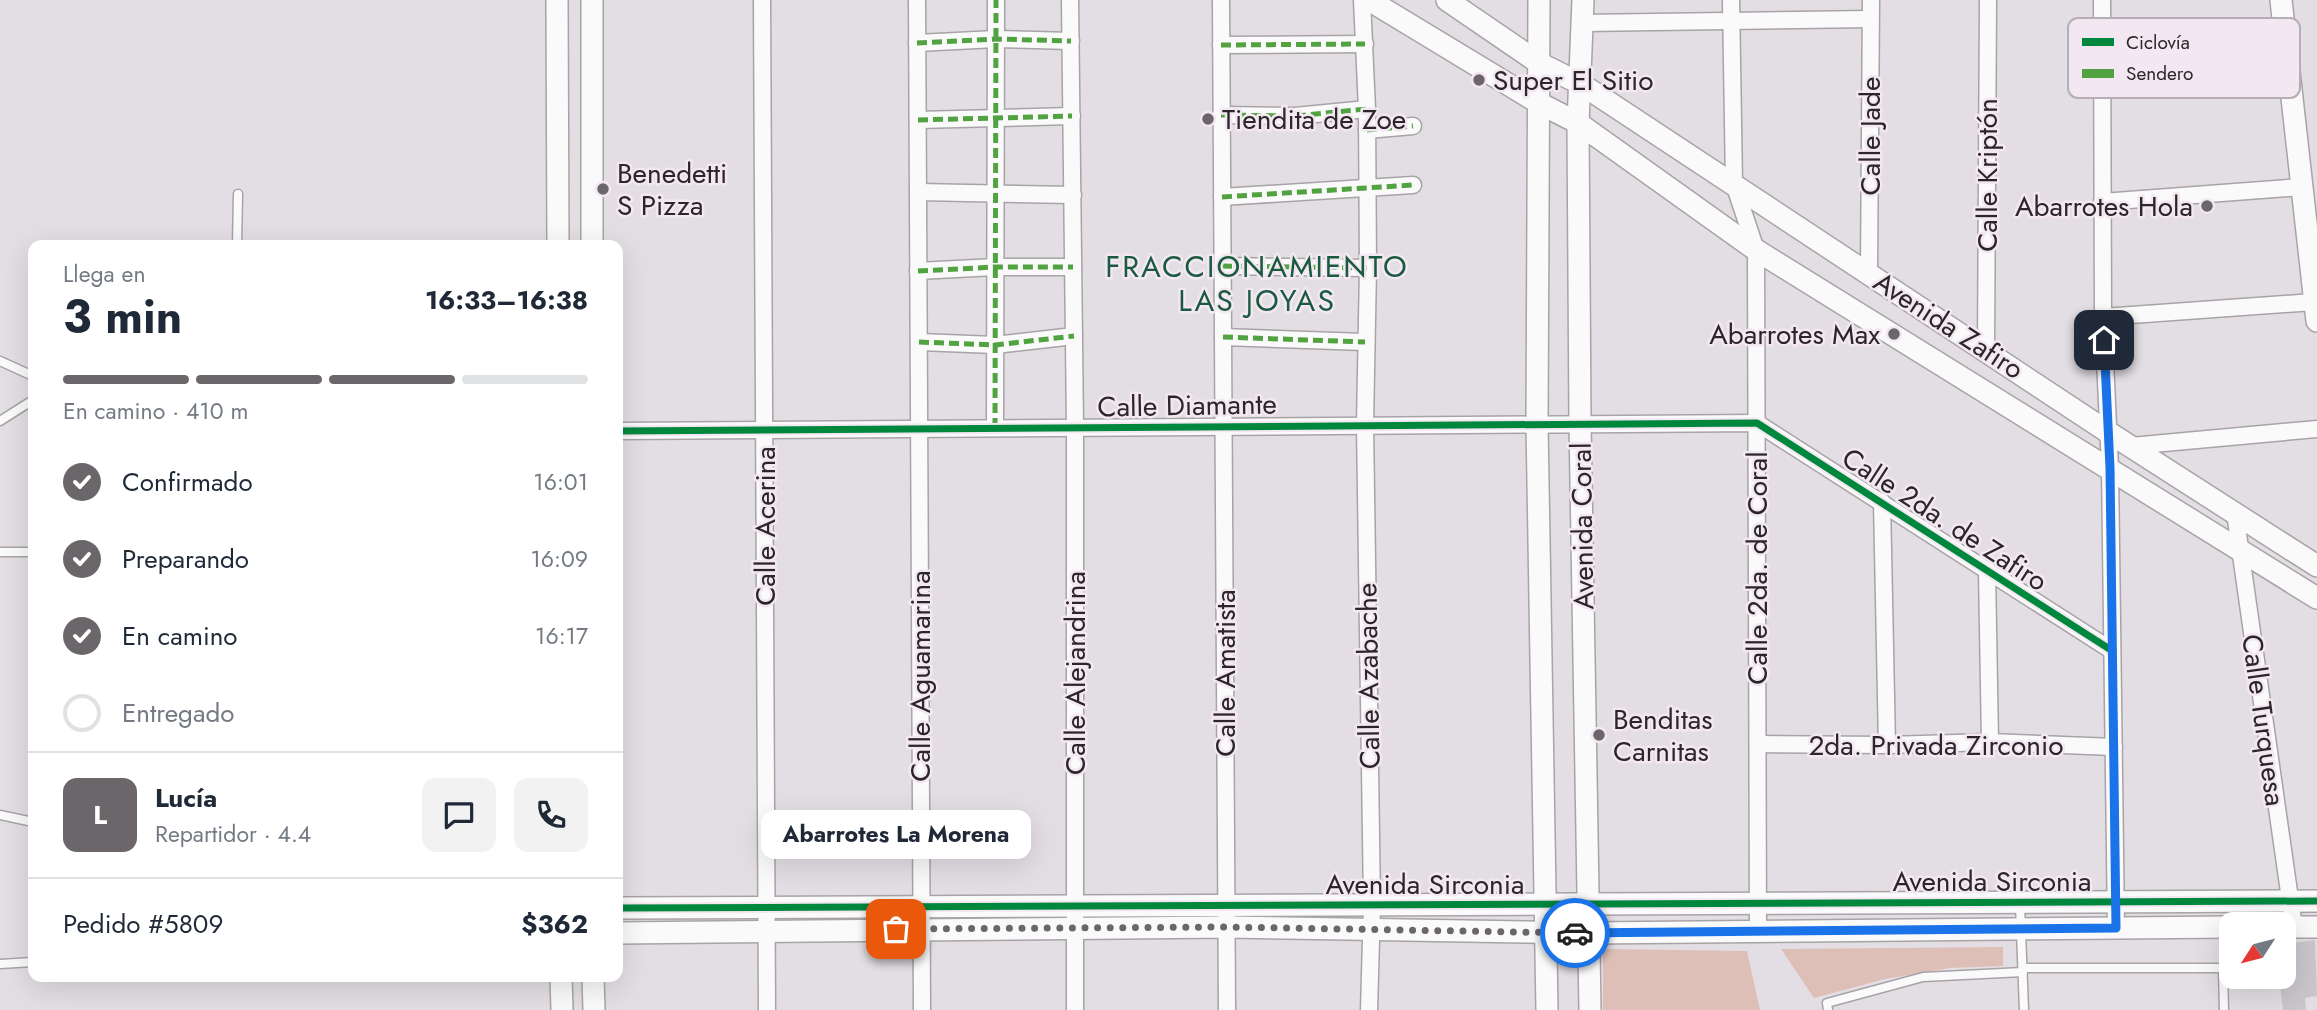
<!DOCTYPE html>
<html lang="es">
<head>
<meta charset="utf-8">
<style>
	:root { --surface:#fff; --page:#f2f2f3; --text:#1f2937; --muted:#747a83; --line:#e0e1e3; --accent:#6b666a }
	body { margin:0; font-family:Jost,sans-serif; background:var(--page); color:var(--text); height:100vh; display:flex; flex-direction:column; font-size:26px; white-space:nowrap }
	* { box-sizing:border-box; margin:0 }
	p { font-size:23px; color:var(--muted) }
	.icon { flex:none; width:38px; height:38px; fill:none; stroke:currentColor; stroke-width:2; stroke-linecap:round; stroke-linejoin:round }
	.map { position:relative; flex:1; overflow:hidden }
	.sheet { position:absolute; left:28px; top:240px; width:595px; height:742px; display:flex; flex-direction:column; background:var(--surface); border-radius:14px; box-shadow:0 7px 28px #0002 }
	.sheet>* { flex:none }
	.needle { width:46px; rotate:234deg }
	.fabs { position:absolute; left:2219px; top:912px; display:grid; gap:14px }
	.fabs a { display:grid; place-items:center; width:77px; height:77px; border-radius:14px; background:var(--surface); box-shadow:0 7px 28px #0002; font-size:35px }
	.pin { position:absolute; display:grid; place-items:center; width:60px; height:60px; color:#fff; margin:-30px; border-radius:14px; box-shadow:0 4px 10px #0006 }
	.courier { position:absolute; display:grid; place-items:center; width:70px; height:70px; margin:-35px; border:5px solid #1a73e8; border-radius:50%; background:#fff; color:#222; box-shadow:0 2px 9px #0007 }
	.bubble { position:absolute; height:49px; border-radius:14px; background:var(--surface); box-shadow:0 7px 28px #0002; font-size:23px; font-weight:700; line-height:49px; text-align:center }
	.headline em { font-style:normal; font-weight:700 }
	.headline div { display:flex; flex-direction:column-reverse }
	.headline { display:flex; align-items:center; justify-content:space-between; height:119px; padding:0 35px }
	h1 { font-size:46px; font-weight:700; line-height:52px }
	.bar { display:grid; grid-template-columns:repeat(4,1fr); gap:10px 7px; align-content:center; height:84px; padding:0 35px }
	.bar i { height:9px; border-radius:5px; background:var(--line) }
	.bar .current { background:var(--accent) }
	.bar p { grid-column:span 4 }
	.line { display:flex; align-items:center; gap:18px; padding:0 35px; border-top:2px solid var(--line) }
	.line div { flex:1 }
	.round { display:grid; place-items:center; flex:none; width:74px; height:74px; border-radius:14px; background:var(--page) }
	ol { padding:0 35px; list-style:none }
	li { display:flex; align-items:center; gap:21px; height:77px }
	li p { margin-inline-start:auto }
	li .icon { padding:7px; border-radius:50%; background:var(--accent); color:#fff; stroke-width:4 }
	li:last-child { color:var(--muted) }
	li i { width:38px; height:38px; border:4px solid var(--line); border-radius:50% }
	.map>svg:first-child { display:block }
	.green { fill:#ddbfb8 }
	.building { fill:#cac7cc }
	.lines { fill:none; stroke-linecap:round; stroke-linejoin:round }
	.lane-casing { stroke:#a7a3a6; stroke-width:11 }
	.street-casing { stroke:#a7a3a6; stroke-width:19 }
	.secondary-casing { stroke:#a7a3a6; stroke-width:24 }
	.lane { stroke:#fbfafb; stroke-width:8 }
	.street { stroke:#fbfafb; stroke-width:16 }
	.secondary { stroke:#fbfafb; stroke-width:21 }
	.quiet { stroke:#51a342; stroke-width:5; stroke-dasharray:10 5; stroke-linecap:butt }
	.cycleway-casing { stroke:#f3e8f1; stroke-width:11 }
	.cycleway { stroke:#00873e; stroke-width:7 }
	.done { stroke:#6b666a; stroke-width:7; stroke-dasharray:0 12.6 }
	.route { stroke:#1a73e8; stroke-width:9 }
	.poi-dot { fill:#6b666a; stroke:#f3e8f1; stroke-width:2.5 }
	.labels { text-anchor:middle; stroke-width:5; stroke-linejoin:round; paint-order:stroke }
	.poi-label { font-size:28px; fill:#2a2629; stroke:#f3e8f1; text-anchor:start }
	.street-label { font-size:28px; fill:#2a2629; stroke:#f3e8f1 }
	.neighbourhood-label { font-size:30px; letter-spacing:2px; fill:#1a5a3f; stroke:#f3e8f1 }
	.key { fill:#f3e8f1; stroke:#b7aeb5; stroke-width:2 }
	.key-label { font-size:19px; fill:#2a2629 }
</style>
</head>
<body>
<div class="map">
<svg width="2317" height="1010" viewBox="0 0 2317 1010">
	<rect width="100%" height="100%" fill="#e3dee3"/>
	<g class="green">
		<path d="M 2003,947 L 2003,966 L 1950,968 L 1885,979 L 1814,998 L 1781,949 Z"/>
		<path d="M 1603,949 L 1747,951 L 1760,1010 L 1603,1010 Z"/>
	</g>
	<path class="building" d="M 2315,940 L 2317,996 L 2305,998 L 2306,1010 L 2283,1010 L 2279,976 L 2284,976 L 2284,944 Z"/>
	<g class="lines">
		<defs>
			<g id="lane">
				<path d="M 237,245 L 238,194"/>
				<path d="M 0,361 L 33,376"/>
				<path d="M 0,421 L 33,400"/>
				<path d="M 0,552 L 33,552"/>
				<path d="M 0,815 L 33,822"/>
				<path d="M 2020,905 L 2024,1010"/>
				<path d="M 0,964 L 33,962"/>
				<path d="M 2024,968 L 2223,968 L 2224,1010"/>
				<path d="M 1828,1010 L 1827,1003 L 1923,977 L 2023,972"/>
			</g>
			<g id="street">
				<path d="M 762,0 L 767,1010"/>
				<path d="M 917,0 L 922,1010"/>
				<path d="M 1070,0 L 1075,427 L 1075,1010"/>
				<path d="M 1221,0 L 1227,1010"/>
				<path d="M 1362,0 L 1367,109 L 1368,268 L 1365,424 L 1372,905 L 1369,1010"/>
				<path d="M 1731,0 L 1734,184 L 1756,250 L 1758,930"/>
				<path d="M 2102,0 L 2103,317 L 2110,468 L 2116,928"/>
				<path d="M 1583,23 L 1870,19"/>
				<path d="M 917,43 L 996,39 L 1071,41"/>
				<path d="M 1221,45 L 1365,44"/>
				<path d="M 2102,86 L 2289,73"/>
				<path d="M 1221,115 L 1295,116 L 1367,109"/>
				<path d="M 918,120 L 1072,116"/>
				<path d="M 1367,130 L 1413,126"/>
				<path d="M 918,192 L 1073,195"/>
				<path d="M 1222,197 L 1413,185"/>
				<path d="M 2102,202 L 2301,187"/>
				<path d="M 1222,266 L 1368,268"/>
				<path d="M 918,271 L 995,267 L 1073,267"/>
				<path d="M 1869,272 L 1871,0"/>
				<path d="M 2103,317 L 2314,302"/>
				<path d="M 1223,337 L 1365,342"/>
				<path d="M 919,342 L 995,345 L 1074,336"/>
				<path d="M 1986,350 L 1988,0"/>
				<path d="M 995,428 L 996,0"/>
				<path d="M 618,431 L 1757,423 L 2111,650"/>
				<path d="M 2131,446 L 2317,429"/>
				<path d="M 1882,502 L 1887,745"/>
				<path d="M 2235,513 L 2294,927"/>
				<path d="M 1987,571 L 1990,742"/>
				<path d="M 1758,744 L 1887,745 L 1990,742 L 2114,747"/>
			</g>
			<g id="secondary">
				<path d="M 557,0 L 558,245"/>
				<path d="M 1369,0 L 1539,103 L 1578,123 L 1756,250 L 2317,598"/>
				<path d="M 1447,0 L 1539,63 L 1581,84 L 2108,432 L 2317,566"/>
				<path d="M 1539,0 L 1537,424 L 1547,1010"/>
				<path d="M 1583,0 L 1578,123 L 1580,423 L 1590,1010"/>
				<path d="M 2281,0 L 2317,321"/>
				<path d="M 592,245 L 592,0"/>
				<path d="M 618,908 L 2317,901"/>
				<path d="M 2284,927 L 2317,927"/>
				<path d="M 618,933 L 1227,927 L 1590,933 L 2231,927"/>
				<path d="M 561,976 L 562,1010"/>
				<path d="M 593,976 L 594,1010"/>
			</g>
		</defs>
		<use href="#lane" class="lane-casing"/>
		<use href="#street" class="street-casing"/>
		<use href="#secondary" class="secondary-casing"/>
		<use href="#lane" class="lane"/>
		<use href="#street" class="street"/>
		<use href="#secondary" class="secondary"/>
		<g class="quiet">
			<path d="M 917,43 L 996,39 L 1071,41"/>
			<path d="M 1221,45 L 1365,44"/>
			<path d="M 1221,115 L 1295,116 L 1367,109"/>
			<path d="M 918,120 L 1072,116"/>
			<path d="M 1367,130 L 1413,126"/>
			<path d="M 1222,197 L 1413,185"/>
			<path d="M 1222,266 L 1368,268"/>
			<path d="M 918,271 L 995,267 L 1073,267"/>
			<path d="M 1223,337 L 1365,342"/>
			<path d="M 919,342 L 995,345 L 1074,336"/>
			<path d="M 995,428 L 996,0"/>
		</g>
		<defs>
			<g id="cycleway">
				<path d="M 618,431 L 1757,423 L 2111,650"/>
				<path d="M 618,908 L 2317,901"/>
			</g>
		</defs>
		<use href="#cycleway" class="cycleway-casing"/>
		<use href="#cycleway" class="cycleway"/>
	</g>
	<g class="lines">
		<path class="done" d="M 896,929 L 1227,927 L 1575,933"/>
		<path class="route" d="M 1575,933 L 2116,928 L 2110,468 L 2104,340"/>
	</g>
	<g class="poi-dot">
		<circle cx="1479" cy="80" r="7"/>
		<circle cx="1208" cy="119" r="7"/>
		<circle cx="603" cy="189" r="7"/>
		<circle cx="2207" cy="206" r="7"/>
		<circle cx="1894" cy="334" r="7"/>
		<circle cx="1599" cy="735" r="7"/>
	</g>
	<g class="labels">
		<g class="poi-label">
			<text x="1493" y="90">Super El Sitio</text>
			<text x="1222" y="129">Tiendita de Zoe</text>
			<text x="617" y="183">Benedetti<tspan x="617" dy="32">S Pizza</tspan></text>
			<text x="2193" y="216" text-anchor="end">Abarrotes Hola</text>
			<text x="1880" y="344" text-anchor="end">Abarrotes Max</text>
			<text x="1613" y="729">Benditas<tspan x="1613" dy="32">Carnitas</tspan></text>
		</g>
		<g class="street-label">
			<text transform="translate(1870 136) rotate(-90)" y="10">Calle Jade</text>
			<text transform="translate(1987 175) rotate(-90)" y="10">Calle Kriptón</text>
			<text transform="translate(1949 325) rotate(33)" y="10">Avenida Zafiro</text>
			<text transform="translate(1187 405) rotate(-1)" y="10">Calle Diamante</text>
			<text transform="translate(1945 519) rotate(33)" y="10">Calle 2da. de Zafiro</text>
			<text transform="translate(765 526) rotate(-90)" y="10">Calle Acerina</text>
			<text transform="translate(1582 526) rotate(-91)" y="10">Avenida Coral</text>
			<text transform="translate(1757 568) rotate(-90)" y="10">Calle 2da. de Coral</text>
			<text transform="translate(1075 673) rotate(-90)" y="10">Calle Alejandrina</text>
			<text transform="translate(1225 673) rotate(-90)" y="10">Calle Amatista</text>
			<text transform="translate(920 676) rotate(-90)" y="10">Calle Aguamarina</text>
			<text transform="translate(1368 676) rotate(-91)" y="10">Calle Azabache</text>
			<text transform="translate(2264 720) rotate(82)" y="10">Calle Turquesa</text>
			<text x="1936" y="755">2da. Privada Zirconio</text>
			<text x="1992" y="891">Avenida Sirconia</text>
			<text x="1425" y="894">Avenida Sirconia</text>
		</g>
		<g class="neighbourhood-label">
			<text x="1257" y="277">FRACCIONAMIENTO<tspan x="1257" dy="34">LAS JOYAS</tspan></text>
		</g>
	</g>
	<rect x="2068" y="18" width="232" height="80" rx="10" class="key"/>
	<rect x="2082" y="38" width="32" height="8" fill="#00873e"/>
	<rect x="2082" y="69" width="32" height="9" fill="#51a342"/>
	<g class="key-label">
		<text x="2126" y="49">Ciclovía</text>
		<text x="2126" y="80">Sendero</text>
	</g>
</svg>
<div class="fabs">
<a><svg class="needle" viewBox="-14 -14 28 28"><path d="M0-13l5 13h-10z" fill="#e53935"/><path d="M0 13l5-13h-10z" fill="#747a83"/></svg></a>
</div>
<div class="pin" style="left:896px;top:929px;background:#ea580c"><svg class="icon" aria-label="bag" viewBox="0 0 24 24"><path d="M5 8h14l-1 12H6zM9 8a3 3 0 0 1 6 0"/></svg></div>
<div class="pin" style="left:2104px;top:340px;background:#1f2937"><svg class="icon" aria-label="home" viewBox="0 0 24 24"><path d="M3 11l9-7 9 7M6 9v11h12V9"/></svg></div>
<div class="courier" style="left:1575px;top:933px"><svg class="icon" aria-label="car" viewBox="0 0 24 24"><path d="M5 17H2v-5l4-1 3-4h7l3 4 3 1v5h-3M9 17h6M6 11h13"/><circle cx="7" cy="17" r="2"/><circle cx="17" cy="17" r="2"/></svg></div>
<div class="bubble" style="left:761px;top:810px;width:270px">Abarrotes La Morena</div>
<section class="sheet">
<div class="headline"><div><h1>3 min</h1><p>Llega en</p></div><em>16:33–16:38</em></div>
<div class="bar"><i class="current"></i><i class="current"></i><i class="current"></i><i></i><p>En camino · 410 m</p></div>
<ol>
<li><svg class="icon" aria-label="check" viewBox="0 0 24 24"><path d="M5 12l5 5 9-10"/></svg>Confirmado<p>16:01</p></li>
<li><svg class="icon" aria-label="check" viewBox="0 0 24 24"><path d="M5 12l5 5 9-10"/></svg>Preparando<p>16:09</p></li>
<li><svg class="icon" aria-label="check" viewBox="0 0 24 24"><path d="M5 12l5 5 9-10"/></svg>En camino<p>16:17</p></li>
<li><i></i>Entregado</li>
</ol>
<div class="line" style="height:126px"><b class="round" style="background:var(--accent);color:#fff">L</b><div><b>Lucía</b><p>Repartidor · 4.4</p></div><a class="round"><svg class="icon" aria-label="chat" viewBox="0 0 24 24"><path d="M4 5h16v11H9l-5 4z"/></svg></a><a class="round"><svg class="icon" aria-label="phone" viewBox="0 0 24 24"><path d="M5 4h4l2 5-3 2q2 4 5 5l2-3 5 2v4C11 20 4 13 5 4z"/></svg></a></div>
<div class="line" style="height:91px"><div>Pedido #5809</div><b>$362</b></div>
</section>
</div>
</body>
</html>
